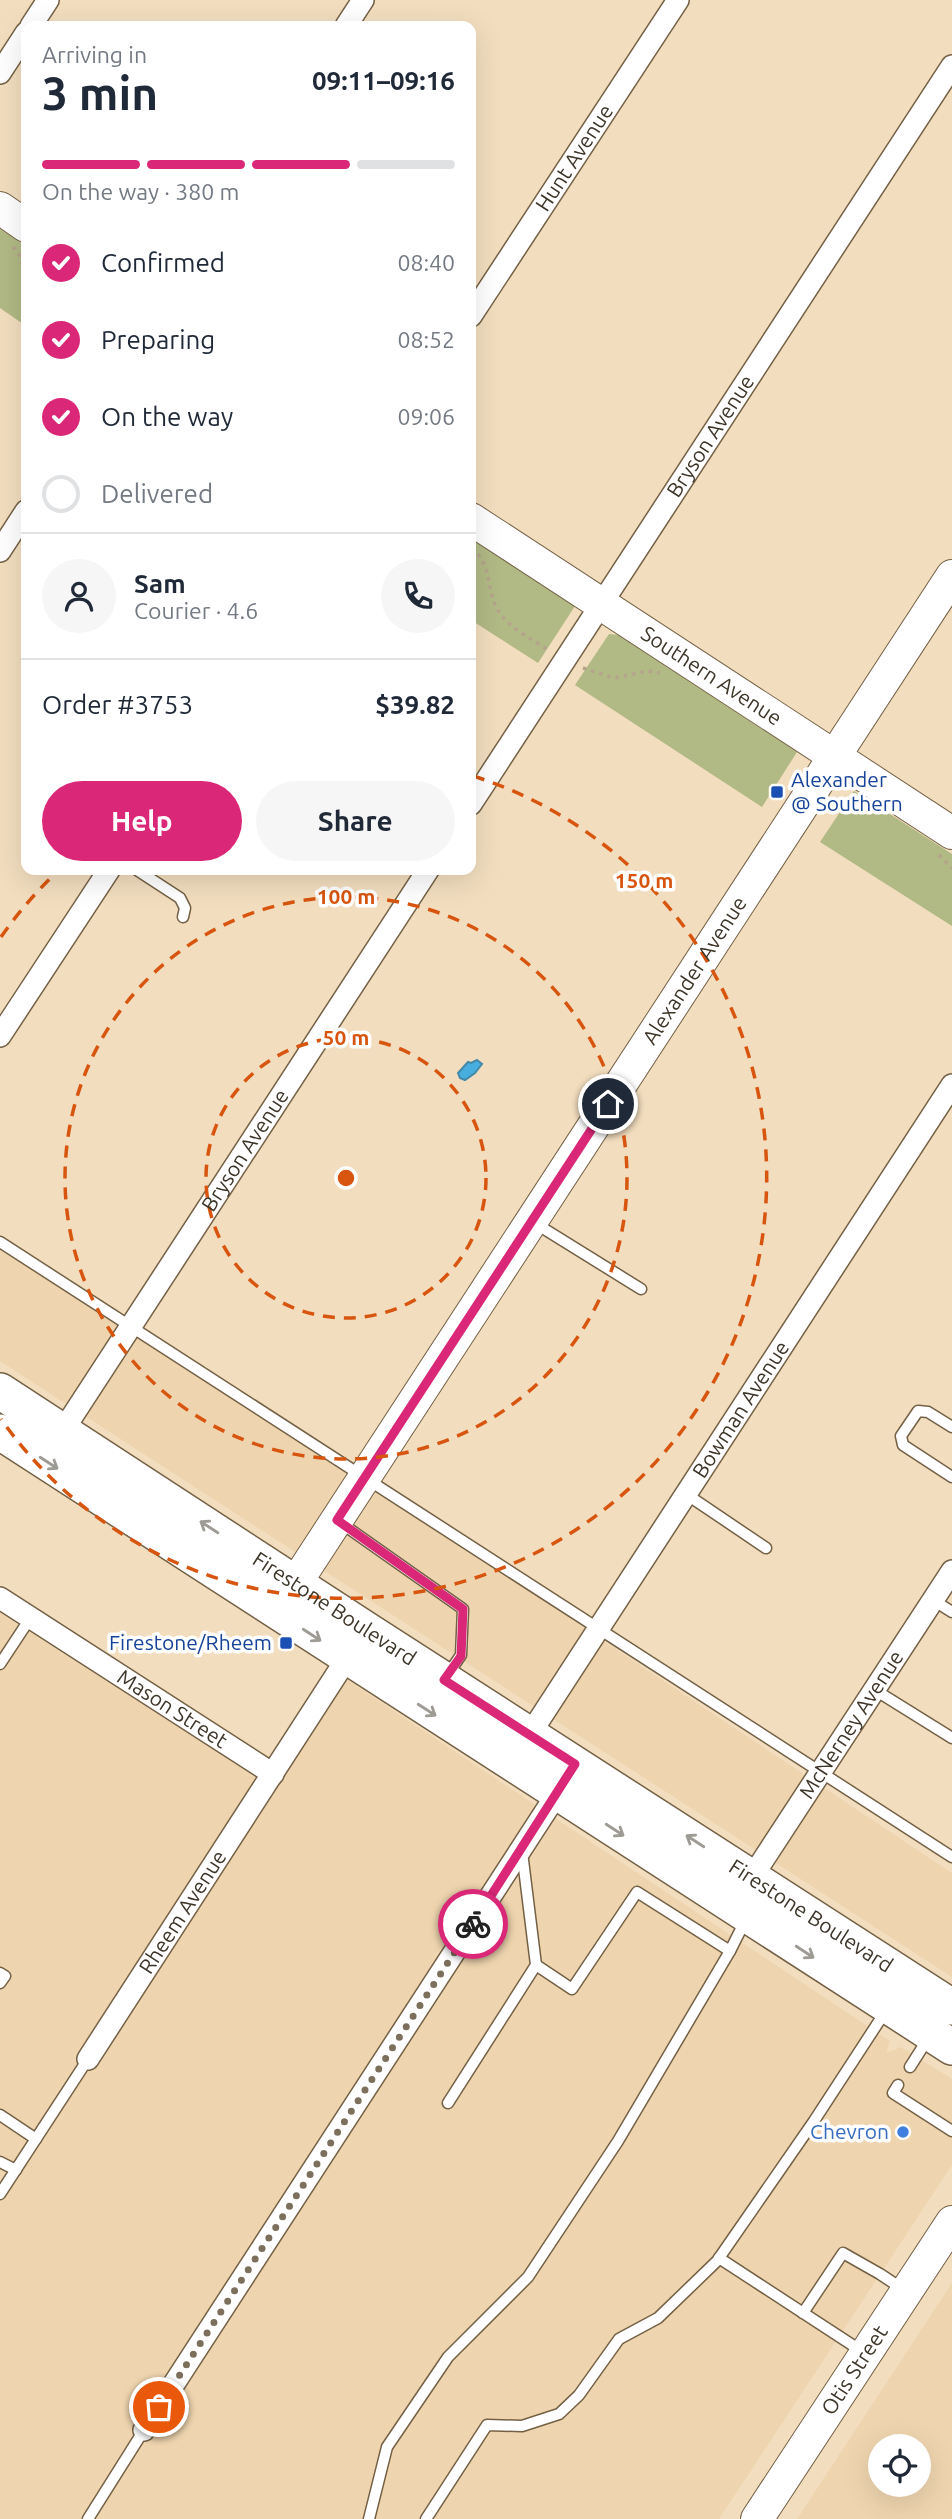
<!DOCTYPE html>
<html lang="en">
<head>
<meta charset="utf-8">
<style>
	:root { --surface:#fff; --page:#f6f6f7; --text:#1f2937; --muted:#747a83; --line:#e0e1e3; --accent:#db2777 }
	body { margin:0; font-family:Ubuntu,sans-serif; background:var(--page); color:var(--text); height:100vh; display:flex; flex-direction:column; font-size:26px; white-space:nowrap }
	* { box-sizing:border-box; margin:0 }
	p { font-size:23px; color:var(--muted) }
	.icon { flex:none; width:38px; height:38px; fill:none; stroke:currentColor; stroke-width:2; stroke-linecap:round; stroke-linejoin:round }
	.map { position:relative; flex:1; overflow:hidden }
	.sheet { position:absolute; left:21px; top:21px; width:455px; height:854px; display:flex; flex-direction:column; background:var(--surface); border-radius:14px; box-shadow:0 7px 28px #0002 }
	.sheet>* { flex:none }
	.tools { position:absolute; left:868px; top:2434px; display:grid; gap:14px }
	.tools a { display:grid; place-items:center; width:63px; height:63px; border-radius:50%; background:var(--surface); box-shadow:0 7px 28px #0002; font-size:35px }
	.pin { position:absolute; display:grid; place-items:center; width:60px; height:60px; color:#fff; margin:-30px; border:4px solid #fff; border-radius:50%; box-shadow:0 2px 7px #0007 }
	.courier { position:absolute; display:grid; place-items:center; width:70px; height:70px; margin:-35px; border:5px solid #db2777; border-radius:50%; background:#fff; color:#222; box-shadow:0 2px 9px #0007 }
	.headline em { font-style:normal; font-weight:700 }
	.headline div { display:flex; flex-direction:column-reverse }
	.headline { display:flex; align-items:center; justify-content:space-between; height:119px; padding:0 21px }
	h1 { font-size:46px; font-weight:700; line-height:52px }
	.bar { display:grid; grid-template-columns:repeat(4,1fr); gap:10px 7px; align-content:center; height:84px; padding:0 21px }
	.bar i { height:9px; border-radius:5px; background:var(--line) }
	.bar .active { background:var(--accent) }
	.bar p { grid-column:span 4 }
	.line { display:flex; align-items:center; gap:18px; padding:0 21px; border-top:2px solid var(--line) }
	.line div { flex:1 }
	.round { display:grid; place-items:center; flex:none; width:74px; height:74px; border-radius:37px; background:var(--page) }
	ol { padding:0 21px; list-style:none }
	li { display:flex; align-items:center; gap:21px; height:77px }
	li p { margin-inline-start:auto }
	li .icon { padding:7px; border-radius:50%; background:var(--accent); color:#fff; stroke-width:4 }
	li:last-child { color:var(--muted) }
	li i { width:38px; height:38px; border:4px solid var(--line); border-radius:50% }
	.primary-button { display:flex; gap:14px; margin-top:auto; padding:14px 21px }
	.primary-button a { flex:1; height:80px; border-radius:42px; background:var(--accent); color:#fff; font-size:28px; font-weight:700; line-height:80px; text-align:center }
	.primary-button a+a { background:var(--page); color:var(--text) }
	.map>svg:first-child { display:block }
	.built { fill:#efd5af; fill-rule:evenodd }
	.green { fill:#b1b985 }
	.water { fill:#47aedf; stroke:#448aa8; stroke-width:2 }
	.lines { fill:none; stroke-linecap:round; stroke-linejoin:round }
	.lane-casing { stroke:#746145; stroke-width:13 }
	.street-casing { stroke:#746145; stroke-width:24 }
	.secondary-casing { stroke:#746145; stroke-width:34 }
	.primary-casing { stroke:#746145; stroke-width:38 }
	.path { stroke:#b5a48b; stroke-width:3.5; stroke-dasharray:3.5 5; stroke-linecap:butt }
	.lane { stroke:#fff; stroke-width:10 }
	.street { stroke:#fff; stroke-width:21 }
	.secondary { stroke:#fff; stroke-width:32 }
	.primary { stroke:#fff; stroke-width:35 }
	.oneway { stroke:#9e9a94 }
	.done { stroke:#7c705c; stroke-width:7; stroke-dasharray:0 12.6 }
	.route { stroke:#db2777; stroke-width:9 }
	.ring { fill:none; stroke:#d7550f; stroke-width:3.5; stroke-dasharray:12 9 }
	.transit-dot { fill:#1a4fb4; stroke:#fff; stroke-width:2.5 }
	.shop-dot { fill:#3f7fe0; stroke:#fff; stroke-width:2.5 }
	.labels { text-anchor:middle; stroke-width:7; stroke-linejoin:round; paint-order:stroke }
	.street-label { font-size:21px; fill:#3d3528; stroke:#fff }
	.transit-label { font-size:21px; fill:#164399; stroke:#fff; text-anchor:start }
	.shop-label { font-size:21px; fill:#366cbe; stroke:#fff; text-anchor:end }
	.centre { fill:#d7550f; stroke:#fff; stroke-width:3.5 }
	.ring-label { font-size:21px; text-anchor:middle; font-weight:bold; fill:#d7550f; stroke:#fff; stroke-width:7; stroke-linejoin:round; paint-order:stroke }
</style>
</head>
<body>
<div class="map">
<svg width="952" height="2519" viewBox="0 0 952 2519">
	<rect width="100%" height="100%" fill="#f2ddbe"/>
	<g class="built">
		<path d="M 0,1239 L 952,1873 L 952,1977 L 0,1361 Z"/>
		<path d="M 0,1613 L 274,1789 L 346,1679 L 890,2041 L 886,2053 L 901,2047 L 952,2079 L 952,2165 L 719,2519 L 0,2519 Z"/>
		<path d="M 952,2283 L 952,2519 L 797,2519 ZM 919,2446 L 919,2485 L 880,2485 L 880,2446 Z"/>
	</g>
	<g class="green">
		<path d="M 0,229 L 26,246 L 26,326 L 0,308 Z"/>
		<path d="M 471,538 L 575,606 L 538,663 L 471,620 Z"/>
		<path d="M 609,634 L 619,635 L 797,752 L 762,807 L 575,685 Z"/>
		<path d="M 854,791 L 952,854 L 952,926 L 820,842 Z"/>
	</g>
	<path class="water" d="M 477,1060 L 482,1064 L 475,1073 L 465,1080 L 460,1078 L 458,1073 L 468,1062 L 471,1063 Z"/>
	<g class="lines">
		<defs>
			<g id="lane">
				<path d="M 137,870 L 180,898 L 185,908 L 183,917"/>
				<path d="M 533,1222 L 641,1289"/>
				<path d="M 0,1242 L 952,1857"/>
				<path d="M 952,1427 L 928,1412 L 918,1411 L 901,1436 L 903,1445 L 952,1477"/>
				<path d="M 686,1494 L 766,1548"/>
				<path d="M 338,1521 L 463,1609 L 461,1655 L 446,1677"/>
				<path d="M 933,1600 L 952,1612"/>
				<path d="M 0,1664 L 31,1617"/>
				<path d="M 875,1690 L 952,1738"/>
				<path d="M 536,1965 L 572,1989 L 637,1892 L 730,1951"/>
				<path d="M 0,1973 L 5,1976 L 0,1983"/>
				<path d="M 910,2067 L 929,2037"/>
				<path d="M 898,2085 L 893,2093 L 952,2131"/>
				<path d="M 448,2103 L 536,1965 L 522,1852"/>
				<path d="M 0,2115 L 36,2139"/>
				<path d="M 0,2162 L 16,2170"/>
				<path d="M 0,2194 L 88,2059"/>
				<path d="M 719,2258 L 863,2352"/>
				<path d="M 803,2313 L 843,2253 L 880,2274 L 904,2290"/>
				<path d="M 88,2519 L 144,2430"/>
				<path d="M 369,2519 L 387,2447 L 448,2357 L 528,2277 L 618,2141 L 730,1951 L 746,1919"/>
				<path d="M 426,2519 L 487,2425 L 522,2426 L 559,2414 L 579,2395 L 619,2339 L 658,2318 L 717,2261 L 814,2121 L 887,2009"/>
			</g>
			<g id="street">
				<path d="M 31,26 L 48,0"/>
				<path d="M 346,26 L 363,0"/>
				<path d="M 0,73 L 26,33"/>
				<path id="s1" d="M 471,316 L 678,0"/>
				<path d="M 0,551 L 26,511"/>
				<path id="s2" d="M 471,804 L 952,66"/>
				<path d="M 0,1036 L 109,870"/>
				<path id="s3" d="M 62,1432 L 428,870"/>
				<path id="s4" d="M 0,1598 L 273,1774"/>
				<path id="s5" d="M 530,1734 L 952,1085"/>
				<path id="s6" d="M 752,1877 L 952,1571"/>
				<path id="s7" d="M 88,2059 L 353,1649"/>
				<path d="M 144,2430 L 564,1783"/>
			</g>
			<g id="secondary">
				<path d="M 0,208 L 26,226"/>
				<path id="s8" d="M 471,519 L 952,833"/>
				<path id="s9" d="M 282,1604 L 952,576"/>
				<path id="s10" d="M 757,2519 L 952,2222"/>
			</g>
			<g id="primary">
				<path id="s11" d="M 0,1391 L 365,1629 L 952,2007"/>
				<path d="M 0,1432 L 952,2047"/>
			</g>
		</defs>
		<use href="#lane" class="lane-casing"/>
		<use href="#street" class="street-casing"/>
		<use href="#secondary" class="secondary-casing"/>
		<use href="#primary" class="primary-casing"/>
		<g class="path">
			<path d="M 13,247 L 19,254 L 26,275"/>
			<path d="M 478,554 C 491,572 487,583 494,602 C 502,625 529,637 548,650"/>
			<path d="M 583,668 L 614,678 L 648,671 L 660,673"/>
			<path d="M 939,855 L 952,868"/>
		</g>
		<use href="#lane" class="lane"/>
		<use href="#street" class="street"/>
		<use href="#secondary" class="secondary"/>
		<use href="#primary" class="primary"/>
	</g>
	<defs><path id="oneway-shaft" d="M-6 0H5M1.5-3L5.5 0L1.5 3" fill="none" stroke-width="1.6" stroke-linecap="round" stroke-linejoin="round" transform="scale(1.75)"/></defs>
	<g class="oneway">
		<use href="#oneway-shaft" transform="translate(49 1463) rotate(33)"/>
		<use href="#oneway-shaft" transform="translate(209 1527) rotate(-147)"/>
		<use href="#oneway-shaft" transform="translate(312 1635) rotate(33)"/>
		<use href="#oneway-shaft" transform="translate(427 1710) rotate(33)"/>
		<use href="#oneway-shaft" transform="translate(615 1830) rotate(33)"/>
		<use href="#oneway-shaft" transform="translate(695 1841) rotate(-147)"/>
		<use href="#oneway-shaft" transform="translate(805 1952) rotate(33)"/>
	</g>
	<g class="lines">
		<path class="done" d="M 159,2407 L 473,1924"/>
		<path class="route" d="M 473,1924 L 575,1764 L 444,1680 L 461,1656 L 463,1609 L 337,1520 L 608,1104"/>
	</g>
	<g class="ring">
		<circle cx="346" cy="1178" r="140"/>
		<circle cx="346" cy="1178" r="281"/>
		<path d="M1 937A421 421 0 0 1 59 870M473 776A421 421 0 1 1 1 1419"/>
	</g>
	<g class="transit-dot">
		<rect x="770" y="785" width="14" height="14" rx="3.5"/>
		<rect x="279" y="1636" width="14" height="14" rx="3.5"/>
	</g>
	<circle class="shop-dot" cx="903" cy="2132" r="7"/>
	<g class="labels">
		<g class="street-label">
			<text dy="7" stroke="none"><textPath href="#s1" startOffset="189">Hunt Avenue</textPath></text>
			<text dy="7" stroke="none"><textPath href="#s2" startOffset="439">Bryson Avenue</textPath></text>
			<text dy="7" stroke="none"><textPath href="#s8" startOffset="287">Southern Avenue</textPath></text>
			<text dy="7" stroke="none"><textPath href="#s9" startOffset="756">Alexander Avenue</textPath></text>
			<text dy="7" stroke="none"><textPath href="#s3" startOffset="336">Bryson Avenue</textPath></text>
			<text dy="7" stroke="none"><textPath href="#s5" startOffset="387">Bowman Avenue</textPath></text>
			<text dy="7" stroke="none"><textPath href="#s11" startOffset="399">Firestone Boulevard</textPath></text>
			<text dy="7" stroke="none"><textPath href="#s4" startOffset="205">Mason Street</textPath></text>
			<text dy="7" stroke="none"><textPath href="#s6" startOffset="182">McNerney Avenue</textPath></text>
			<text dy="7" stroke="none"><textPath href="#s7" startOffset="175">Rheem Avenue</textPath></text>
			<text dy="7" stroke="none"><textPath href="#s11" startOffset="966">Firestone Boulevard</textPath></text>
			<text dy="7" stroke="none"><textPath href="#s10" startOffset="178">Otis Street</textPath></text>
		</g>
		<g class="transit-label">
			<text x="791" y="787">Alexander<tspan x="791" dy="24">@ Southern</tspan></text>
			<text x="272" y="1650" text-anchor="end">Firestone/Rheem</text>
		</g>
		<g class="shop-label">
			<text x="889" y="2139">Chevron</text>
		</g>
	</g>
	<circle cx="346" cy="1178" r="10" class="centre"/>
	<g class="ring-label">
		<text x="644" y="888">150 m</text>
		<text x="346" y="904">100 m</text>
		<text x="346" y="1045">50 m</text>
	</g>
</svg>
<div class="tools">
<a><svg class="icon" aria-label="locate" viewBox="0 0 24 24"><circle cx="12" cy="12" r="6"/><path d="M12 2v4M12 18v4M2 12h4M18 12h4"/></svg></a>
</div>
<div class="pin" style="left:159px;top:2407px;background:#ea580c"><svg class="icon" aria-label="bag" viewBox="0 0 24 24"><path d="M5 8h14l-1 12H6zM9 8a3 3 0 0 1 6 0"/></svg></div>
<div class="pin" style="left:608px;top:1104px;background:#1f2937"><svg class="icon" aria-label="home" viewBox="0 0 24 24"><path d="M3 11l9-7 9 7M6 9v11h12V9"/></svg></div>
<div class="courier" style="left:473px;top:1924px"><svg class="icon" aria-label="bike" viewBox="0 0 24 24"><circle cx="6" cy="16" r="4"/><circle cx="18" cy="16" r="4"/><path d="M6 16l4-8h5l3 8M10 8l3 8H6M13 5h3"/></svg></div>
<section class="sheet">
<div class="headline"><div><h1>3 min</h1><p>Arriving in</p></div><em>09:11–09:16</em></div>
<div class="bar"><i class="active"></i><i class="active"></i><i class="active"></i><i></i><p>On the way · 380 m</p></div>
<ol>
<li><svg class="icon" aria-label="check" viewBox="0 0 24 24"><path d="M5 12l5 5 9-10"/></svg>Confirmed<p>08:40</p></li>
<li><svg class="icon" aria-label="check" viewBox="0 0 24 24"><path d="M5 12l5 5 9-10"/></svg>Preparing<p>08:52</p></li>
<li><svg class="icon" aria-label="check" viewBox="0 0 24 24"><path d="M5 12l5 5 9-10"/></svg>On the way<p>09:06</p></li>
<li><i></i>Delivered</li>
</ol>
<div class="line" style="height:126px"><a class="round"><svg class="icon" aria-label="person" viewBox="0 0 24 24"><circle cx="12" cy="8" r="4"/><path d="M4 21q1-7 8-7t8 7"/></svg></a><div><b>Sam</b><p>Courier · 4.6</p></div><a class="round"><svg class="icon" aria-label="phone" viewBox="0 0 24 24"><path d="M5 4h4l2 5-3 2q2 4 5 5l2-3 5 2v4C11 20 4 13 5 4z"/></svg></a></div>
<div class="line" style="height:91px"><div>Order #3753</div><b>$39.82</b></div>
<div class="primary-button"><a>Help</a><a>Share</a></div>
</section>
</div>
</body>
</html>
